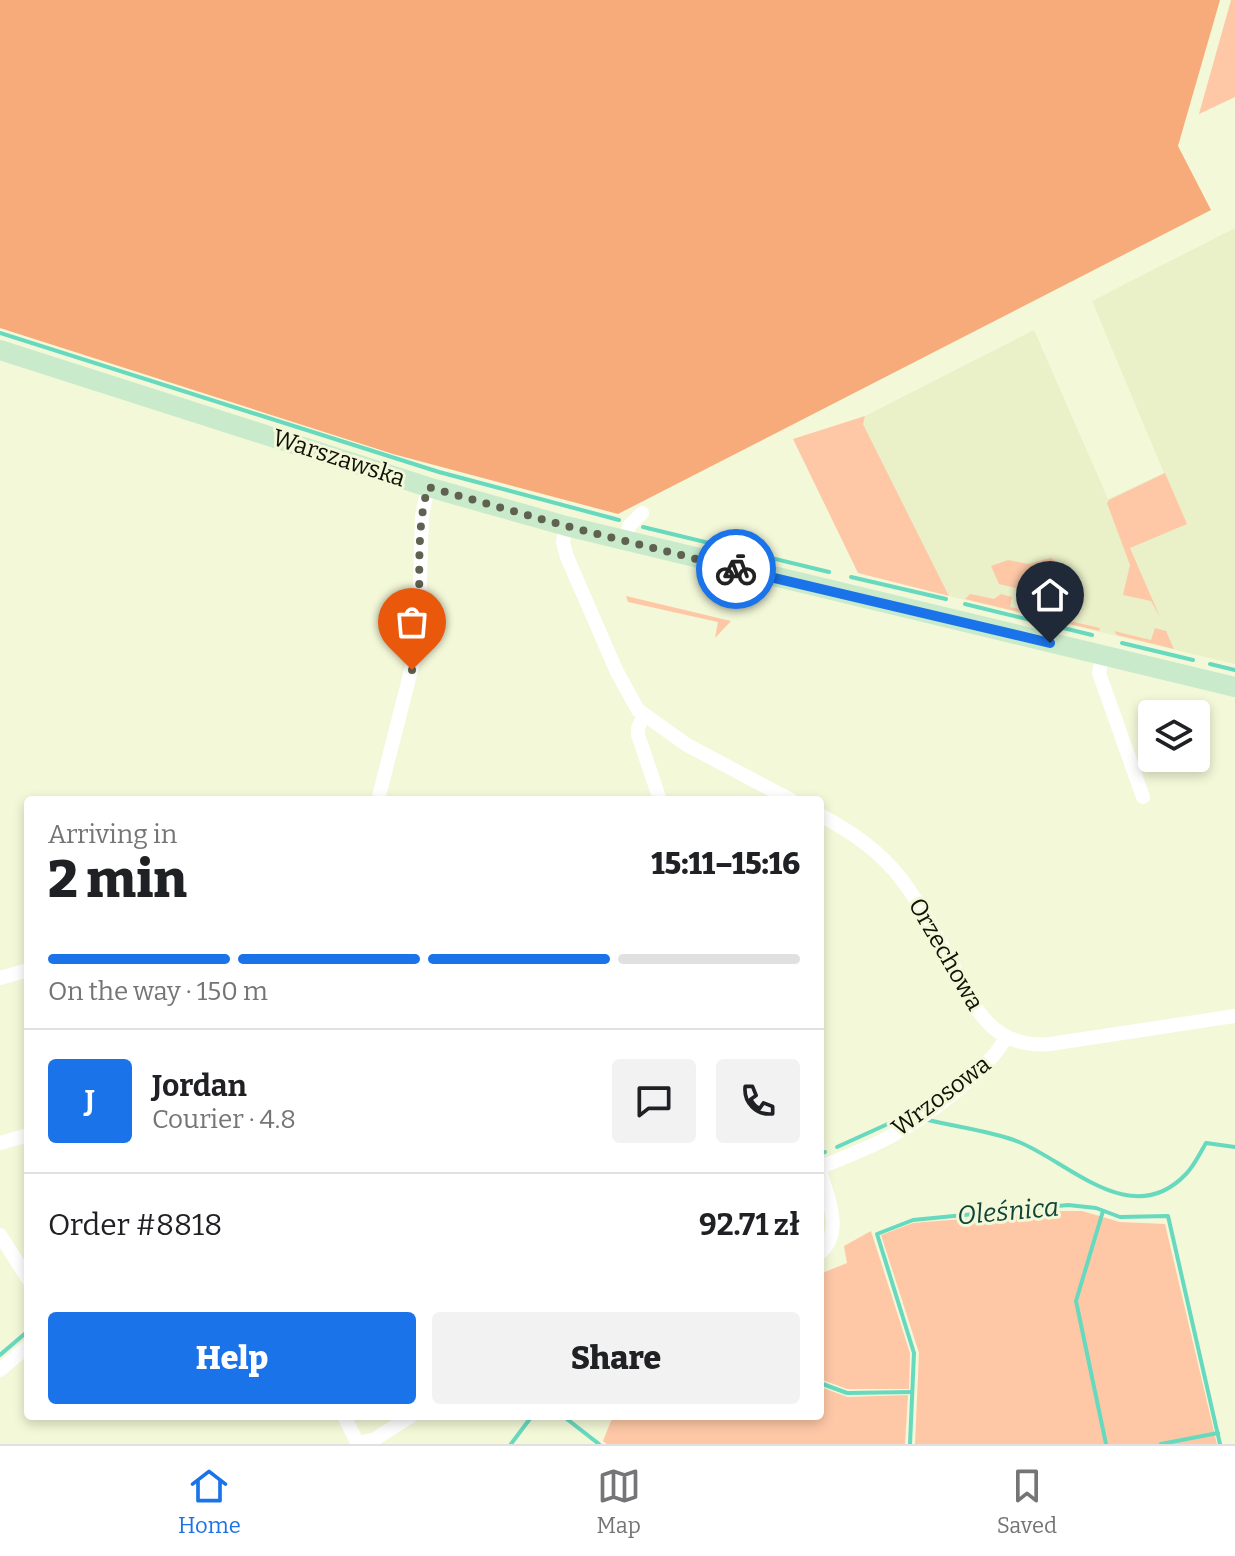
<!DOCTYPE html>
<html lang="en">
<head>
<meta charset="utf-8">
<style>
	:root { --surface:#fff; --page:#f2f2f2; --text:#202124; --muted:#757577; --line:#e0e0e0; --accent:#1a73e8 }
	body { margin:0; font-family:Bitter,serif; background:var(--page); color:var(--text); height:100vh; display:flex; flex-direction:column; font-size:30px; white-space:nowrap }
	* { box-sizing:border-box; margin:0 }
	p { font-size:26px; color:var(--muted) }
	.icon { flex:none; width:44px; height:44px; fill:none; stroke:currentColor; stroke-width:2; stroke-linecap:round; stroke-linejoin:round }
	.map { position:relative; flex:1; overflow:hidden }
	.drawer { position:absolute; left:24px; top:796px; width:800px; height:624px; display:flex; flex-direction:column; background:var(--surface); border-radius:8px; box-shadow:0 4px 12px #0003 }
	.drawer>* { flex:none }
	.controls { position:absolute; left:1138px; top:700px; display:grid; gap:16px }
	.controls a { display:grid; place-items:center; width:72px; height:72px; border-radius:8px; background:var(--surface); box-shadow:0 4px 12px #0003; font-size:40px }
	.pin { position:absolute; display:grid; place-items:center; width:68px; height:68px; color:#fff; margin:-82px -34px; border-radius:50% 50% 50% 0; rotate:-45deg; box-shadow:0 0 8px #0007 }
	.pin .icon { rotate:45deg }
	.courier { position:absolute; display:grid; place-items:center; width:80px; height:80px; margin:-40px; border:6px solid #1a73e8; border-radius:50%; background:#fff; color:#222; box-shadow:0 2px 10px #0007 }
	.overview em { font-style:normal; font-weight:800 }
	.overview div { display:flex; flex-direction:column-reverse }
	.overview { display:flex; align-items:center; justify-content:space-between; height:136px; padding:0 24px }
	h1 { font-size:52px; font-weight:800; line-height:60px }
	.bar { display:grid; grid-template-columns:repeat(4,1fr); gap:12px 8px; align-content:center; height:96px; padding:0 24px }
	.bar i { height:10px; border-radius:6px; background:var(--line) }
	.bar .on { background:var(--accent) }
	.bar p { grid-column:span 4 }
	.line { display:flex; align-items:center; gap:20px; padding:0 24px; border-top:2px solid var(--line) }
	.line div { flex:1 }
	.round { display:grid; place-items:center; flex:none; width:84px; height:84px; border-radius:8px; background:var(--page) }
	.cta { display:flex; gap:16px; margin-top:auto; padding:16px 24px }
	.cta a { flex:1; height:92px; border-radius:8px; background:var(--accent); color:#fff; font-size:32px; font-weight:800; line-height:92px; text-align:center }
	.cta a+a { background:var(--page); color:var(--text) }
	.dock { display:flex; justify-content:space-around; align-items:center; height:112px; border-top:2px solid var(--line); background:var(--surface); font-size:22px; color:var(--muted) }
	.dock a { display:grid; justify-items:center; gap:4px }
	.dock .on { color:var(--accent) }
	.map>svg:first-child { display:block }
	.built { fill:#eaf0c8 }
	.green { fill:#fec8a7 }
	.forest { fill:#f8ab7a }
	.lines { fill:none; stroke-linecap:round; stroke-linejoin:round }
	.stream { stroke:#67d9bf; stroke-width:4 }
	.minor { stroke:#fff; stroke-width:14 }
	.secondary { stroke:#c9ebcc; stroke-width:20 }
	.done { stroke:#5f6250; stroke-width:8; stroke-dasharray:0 14.4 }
	.route { stroke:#1a73e8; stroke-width:10 }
	.labels { text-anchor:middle; stroke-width:6; stroke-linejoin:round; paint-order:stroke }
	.street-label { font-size:24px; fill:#101207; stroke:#f3f8d8 }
	.water-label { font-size:26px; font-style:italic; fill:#104339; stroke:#f3f8d8 }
</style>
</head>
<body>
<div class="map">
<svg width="1235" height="1444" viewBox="0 0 1235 1444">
	<rect width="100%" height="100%" fill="#f3f8d8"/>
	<path class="built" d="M 1235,228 L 1235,664 L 949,596 L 863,424 L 865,416 L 1034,330 L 1108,499 L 1164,473 L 1092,301 Z"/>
	<g class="green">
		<path d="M 1231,0 L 1235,0 L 1235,97 L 1199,114 Z"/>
		<path d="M 865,416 L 863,424 L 949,596 L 858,573 L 793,439 Z"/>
		<path d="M 1165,473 L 1187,524 L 1130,548 L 1160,617 L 1151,601 L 1123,595 L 1130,565 L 1107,503 L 1109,500 Z"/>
		<path d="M 1051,558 L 1055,561 L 1055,565 L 1052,563 L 1048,566 L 1046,575 L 1050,581 L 1055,578 L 1056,590 L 1063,599 L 999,584 L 991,566 L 1008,560 L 1028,564 Z"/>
		<path d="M 970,594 L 994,599 L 1001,594 L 1012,597 L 1010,607 L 1100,628 L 1099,631 L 965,599 Z"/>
		<path d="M 626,596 L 731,621 L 715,638 L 718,622 L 628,602 Z"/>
		<path d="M 1155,628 L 1166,631 L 1174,649 L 1117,635 L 1114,631 L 1151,640 Z"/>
		<path d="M 1061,1211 L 1082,1211 L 1120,1222 L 1165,1224 L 1217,1444 L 915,1444 L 919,1353 L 881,1235 L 913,1223 Z"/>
		<path d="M 871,1231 L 910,1353 L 909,1389 L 847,1389 L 820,1379 L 820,1274 L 847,1263 L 844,1246 Z"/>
		<path d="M 820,1387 L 848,1397 L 908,1395 L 905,1444 L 607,1444 L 603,1441 L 613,1416 L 820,1416 Z"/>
	</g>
	<path class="forest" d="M 0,0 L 1220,0 L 1178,146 L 1211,210 L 618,514 L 393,454 L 0,328 Z"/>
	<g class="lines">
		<g class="stream">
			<path d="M 0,333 L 439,472 L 619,520"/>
			<path d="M 643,527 L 829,572"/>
			<path d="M 851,577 L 946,599"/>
			<path d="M 965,604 L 1092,635"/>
			<path d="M 1122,643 L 1193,660"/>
			<path d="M 1210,664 L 1235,670"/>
			<path d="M 928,1120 C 956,1127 992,1131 1019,1142 C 1070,1163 1132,1231 1186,1174 C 1194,1166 1200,1153 1206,1143 L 1235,1147"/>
			<path d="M 837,1147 L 912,1113"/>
			<path d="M 820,1153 L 825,1152"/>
			<path d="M 1103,1211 L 1076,1301 L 1106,1444"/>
			<path d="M 0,1355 L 28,1331"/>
			<path d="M 820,1383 L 847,1393 L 912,1392"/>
			<path d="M 563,1416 L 599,1444"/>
			<path d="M 511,1444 L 532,1416"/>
			<path d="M 910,1444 L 914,1353 L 877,1234 L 913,1220 L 1068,1205 L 1096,1208 L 1120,1217 L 1168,1216 L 1220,1444"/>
			<path d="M 1161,1444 L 1218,1433"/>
		</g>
		<g class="minor">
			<path d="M 566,526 L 563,542 L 567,557 L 617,672 L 638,710 L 687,745 L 791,800"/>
			<path d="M 625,542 L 629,526 L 642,513"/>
			<path d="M 1102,655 L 1099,673 L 1143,797"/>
			<path d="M 644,715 L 638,728 L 638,735 L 660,800"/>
			<path d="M 378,800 L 418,643 L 422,516 L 428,487"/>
			<path d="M 820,815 C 852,832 880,851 902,880 C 921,905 935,933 950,960 C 974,1006 990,1049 1050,1044 L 1235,1016"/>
			<path d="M 0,978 L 28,970"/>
			<path d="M 0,1143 L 28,1135"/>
			<path d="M 0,1235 L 28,1279"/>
			<path d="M 820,1253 C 844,1232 828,1200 821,1173 L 823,1166 C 848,1156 875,1146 898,1132 C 928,1115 991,1068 1006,1037"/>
			<path d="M 0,1370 L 28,1346"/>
			<path d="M 344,1416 L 358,1444"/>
			<path d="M 359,1443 L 375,1439 L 411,1416"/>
		</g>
		<path class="secondary" d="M 0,350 L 428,487 L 566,526 L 1235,687"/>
	</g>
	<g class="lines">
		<path class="done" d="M 412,670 C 427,610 411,546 428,487 L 566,526 L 736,569"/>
		<path class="route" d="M 736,569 L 1050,643"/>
	</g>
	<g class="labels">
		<g class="street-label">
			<text transform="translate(339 458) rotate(18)" y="8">Warszawska</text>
			<text transform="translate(946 954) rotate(60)" y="8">Orzechowa</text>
			<text transform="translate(941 1096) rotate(-37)" y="8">Wrzosowa</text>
		</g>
		<g class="water-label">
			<text transform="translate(1008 1211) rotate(-5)" y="9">Oleśnica</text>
		</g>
	</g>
</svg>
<div class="controls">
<a><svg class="icon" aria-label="layers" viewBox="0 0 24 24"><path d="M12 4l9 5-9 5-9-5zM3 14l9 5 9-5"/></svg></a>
</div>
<div class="pin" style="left:412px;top:670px;background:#ea580c"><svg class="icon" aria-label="bag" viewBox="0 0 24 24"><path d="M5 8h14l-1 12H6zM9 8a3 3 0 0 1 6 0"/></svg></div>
<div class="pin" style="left:1050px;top:643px;background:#1f2937"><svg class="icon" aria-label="home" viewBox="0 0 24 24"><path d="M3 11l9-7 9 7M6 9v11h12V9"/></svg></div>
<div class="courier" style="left:736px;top:569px"><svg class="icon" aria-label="bike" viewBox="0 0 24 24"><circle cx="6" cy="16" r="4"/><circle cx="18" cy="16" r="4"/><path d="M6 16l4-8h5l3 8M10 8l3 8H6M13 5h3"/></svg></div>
<section class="drawer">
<div class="overview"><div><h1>2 min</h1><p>Arriving in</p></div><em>15:11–15:16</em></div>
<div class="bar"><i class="on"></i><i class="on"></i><i class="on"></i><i></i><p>On the way · 150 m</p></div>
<div class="line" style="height:144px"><b class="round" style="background:var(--accent);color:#fff">J</b><div><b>Jordan</b><p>Courier · 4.8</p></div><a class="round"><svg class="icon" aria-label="chat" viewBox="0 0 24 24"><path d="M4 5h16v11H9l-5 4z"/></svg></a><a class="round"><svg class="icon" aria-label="phone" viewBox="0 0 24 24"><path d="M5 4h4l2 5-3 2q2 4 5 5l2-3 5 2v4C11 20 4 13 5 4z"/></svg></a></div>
<div class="line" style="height:104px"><div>Order #8818</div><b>92.71 zł</b></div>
<div class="cta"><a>Help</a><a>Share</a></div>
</section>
</div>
<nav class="dock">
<a class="on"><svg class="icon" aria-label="home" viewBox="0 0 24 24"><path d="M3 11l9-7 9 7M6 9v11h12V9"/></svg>Home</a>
<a><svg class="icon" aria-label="map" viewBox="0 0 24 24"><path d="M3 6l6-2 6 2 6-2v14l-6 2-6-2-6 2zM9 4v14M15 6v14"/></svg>Map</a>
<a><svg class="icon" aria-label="saved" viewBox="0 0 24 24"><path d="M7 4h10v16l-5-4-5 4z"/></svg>Saved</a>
</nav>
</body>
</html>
